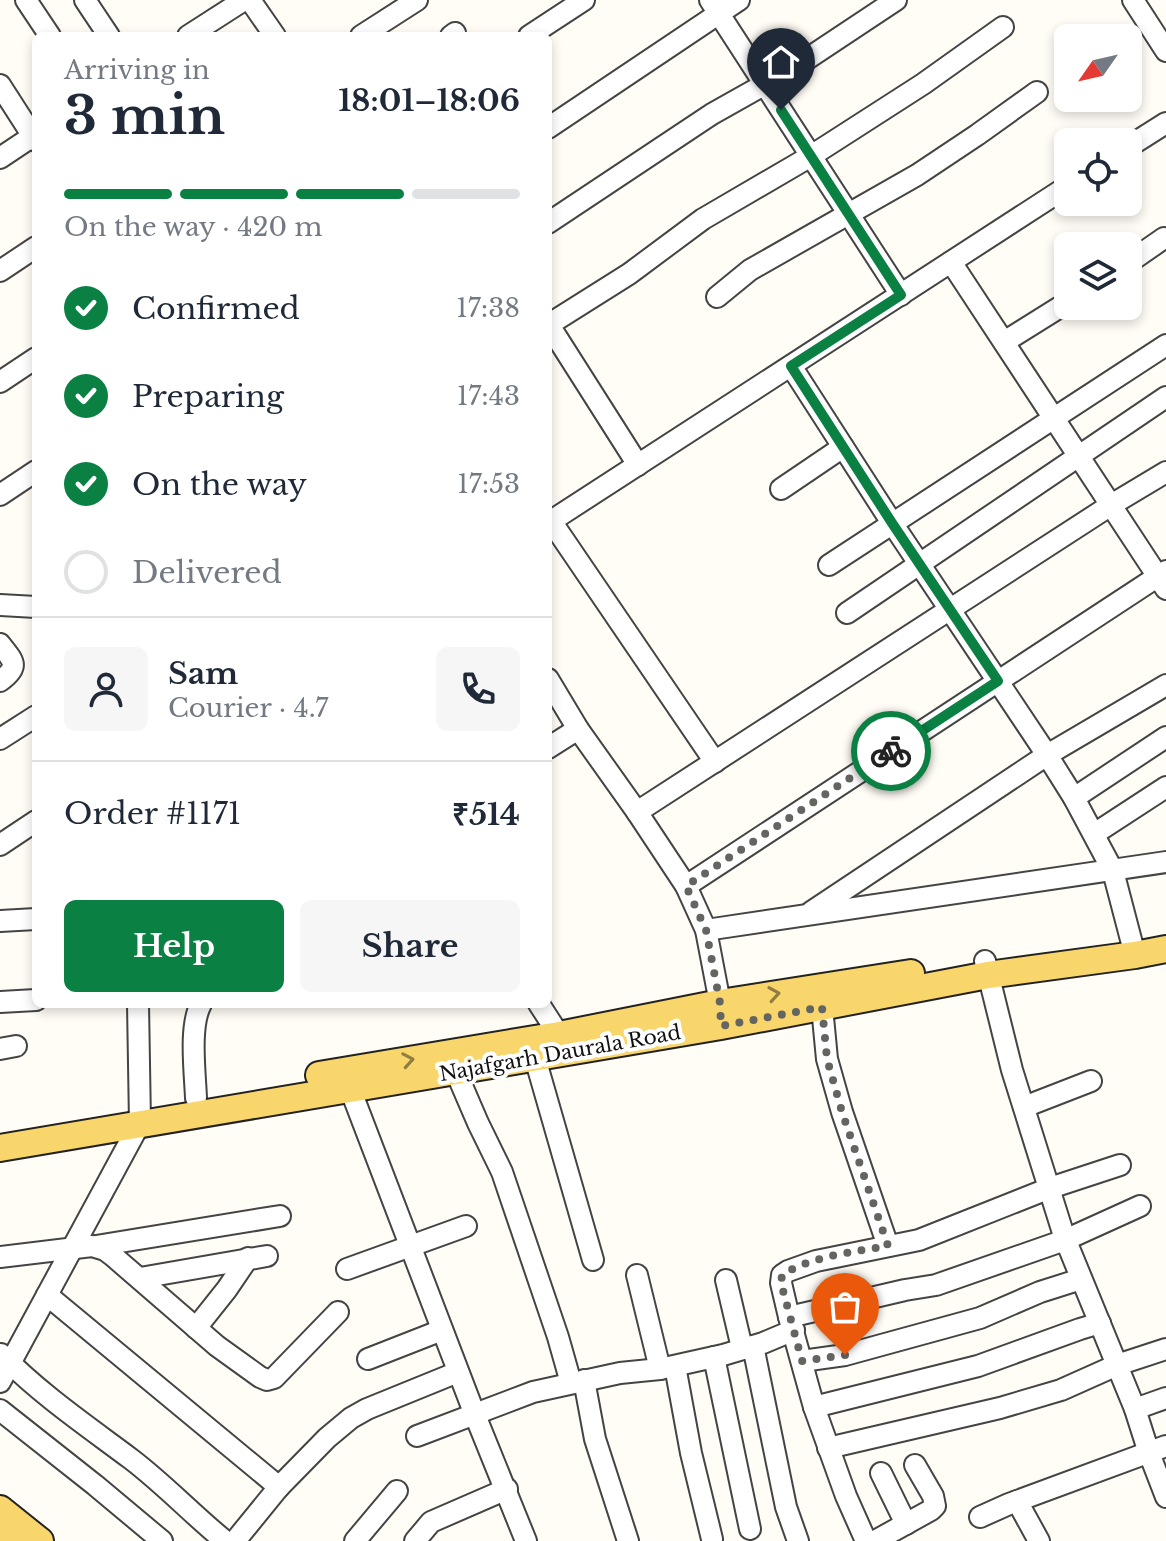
<!DOCTYPE html>
<html lang="en">
<head>
<meta charset="utf-8">
<style>
	:root { --surface:#fff; --page:#f6f6f7; --text:#1f2937; --muted:#747a83; --line:#e0e1e3; --accent:#0b8043 }
	body { margin:0; font-family:"Libre Baskerville",serif; background:var(--page); color:var(--text); height:100vh; display:flex; flex-direction:column; font-size:30px; white-space:nowrap }
	* { box-sizing:border-box; margin:0 }
	p { font-size:26px; color:var(--muted) }
	.icon { flex:none; width:44px; height:44px; fill:none; stroke:currentColor; stroke-width:2; stroke-linecap:round; stroke-linejoin:round }
	.map { position:relative; flex:1; overflow:hidden }
	.sheet { position:absolute; left:32px; top:32px; width:520px; height:976px; display:flex; flex-direction:column; background:var(--surface); border-radius:12px; box-shadow:0 4px 12px #0003 }
	.sheet>* { flex:none }
	.needle { width:52px; rotate:236deg }
	.tools { position:absolute; left:1054px; top:24px; display:grid; gap:16px }
	.tools a { display:grid; place-items:center; width:88px; height:88px; border-radius:12px; background:var(--surface); box-shadow:0 4px 12px #0003; font-size:40px }
	.pin { position:absolute; display:grid; place-items:center; width:68px; height:68px; color:#fff; margin:-82px -34px; border-radius:50% 50% 50% 0; rotate:-45deg; box-shadow:0 0 8px #0007 }
	.pin .icon { rotate:45deg }
	.courier { position:absolute; display:grid; place-items:center; width:80px; height:80px; margin:-40px; border:6px solid #0b8043; border-radius:50%; background:#fff; color:#222; box-shadow:0 2px 10px #0007 }
	.head em { font-style:normal; font-weight:800 }
	.head div { display:flex; flex-direction:column-reverse }
	.head { display:flex; align-items:center; justify-content:space-between; height:136px; padding:0 32px }
	h1 { font-size:52px; font-weight:800; line-height:60px }
	.bar { display:grid; grid-template-columns:repeat(4,1fr); gap:12px 8px; align-content:center; height:96px; padding:0 32px }
	.bar i { height:10px; border-radius:6px; background:var(--line) }
	.bar .active { background:var(--accent) }
	.bar p { grid-column:span 4 }
	.line { display:flex; align-items:center; gap:20px; padding:0 32px; border-top:2px solid var(--line) }
	.line div { flex:1 }
	.round { display:grid; place-items:center; flex:none; width:84px; height:84px; border-radius:12px; background:var(--page) }
	ol { padding:0 32px; list-style:none }
	li { display:flex; align-items:center; gap:24px; height:88px }
	li p { margin-inline-start:auto }
	li .icon { padding:8px; border-radius:50%; background:var(--accent); color:#fff; stroke-width:4 }
	li:last-child { color:var(--muted) }
	li i { width:44px; height:44px; border:4px solid var(--line); border-radius:50% }
	.cta { display:flex; gap:16px; margin-top:auto; padding:16px 32px }
	.cta a { flex:1; height:92px; border-radius:12px; background:var(--accent); color:#fff; font-size:32px; font-weight:800; line-height:92px; text-align:center }
	.cta a+a { background:var(--page); color:var(--text) }
	.map>svg:first-child { display:block }
	.lines { fill:none; stroke-linecap:round; stroke-linejoin:round }
	.minor-casing { stroke:#444; stroke-width:24 }
	.major-casing { stroke:#222; stroke-width:30 }
	.minor { stroke:#fff; stroke-width:20 }
	.major { stroke:#f9d66b; stroke-width:26 }
	.oneway { stroke:#917d42 }
	.done { stroke:#646461; stroke-width:8; stroke-dasharray:0 14.4 }
	.route { stroke:#0b8043; stroke-width:10 }
	.labels { text-anchor:middle; stroke-width:8; stroke-linejoin:round; paint-order:stroke }
	.street-label { font-size:20px; fill:#111; stroke:#fff }
</style>
</head>
<body>
<div class="map">
<svg width="1166" height="1541" viewBox="0 0 1166 1541">
	<rect width="100%" height="100%" fill="#fffdf5"/>
	<g class="lines">
		<defs>
			<g id="minor">
				<path d="M 26,0 L 50,36"/>
				<path d="M 85,0 L 109,36"/>
				<path d="M 250,0 L 275,36"/>
				<path d="M 710,0 L 901,295"/>
				<path d="M 1133,0 L 1166,51"/>
				<path d="M 188,36 L 244,0"/>
				<path d="M 361,36 L 417,0"/>
				<path d="M 451,36 L 455,33"/>
				<path d="M 529,36 L 584,0"/>
				<path d="M 0,85 L 36,141"/>
				<path d="M 548,128 L 739,0"/>
				<path d="M 1128,147 L 1166,123"/>
				<path d="M 0,158 L 36,134"/>
				<path d="M 548,223 L 712,114 L 792,69 L 896,0"/>
				<path d="M 951,262 L 1166,589"/>
				<path d="M 1128,263 L 1164,238"/>
				<path d="M 0,271 L 36,247"/>
				<path d="M 717,297 L 750,270 L 917,175 L 977,135 L 1037,92"/>
				<path d="M 548,325 L 629,274 L 703,219 L 811,156 L 923,84 L 1003,27"/>
				<path d="M 549,325 L 638,465"/>
				<path d="M 1004,342 L 1068,302"/>
				<path d="M 791,366 L 892,523 L 1047,755 L 1074,798 L 1113,871 L 1135,955"/>
				<path d="M 0,382 L 36,358"/>
				<path d="M 781,489 L 843,447"/>
				<path d="M 0,495 L 36,471"/>
				<path d="M 551,521 L 715,762"/>
				<path d="M 548,523 L 1068,186"/>
				<path d="M 829,565 L 1166,345"/>
				<path d="M 0,605 L 36,607"/>
				<path d="M 847,613 L 1166,397"/>
				<path d="M 0,644 C 13,661 21,666 0,681"/>
				<path d="M 548,679 L 578,729 L 637,812 L 686,886 L 706,930 L 720,1003 L 721,1018"/>
				<path d="M 0,739 L 36,716"/>
				<path d="M 548,748 L 578,729"/>
				<path d="M 1074,798 L 1166,737"/>
				<path d="M 637,812 L 1111,505 L 1166,472"/>
				<path d="M 1094,834 L 1166,787"/>
				<path d="M 0,845 L 36,821"/>
				<path d="M 686,886 L 1166,571"/>
				<path d="M 811,912 L 1047,755 L 1166,685"/>
				<path d="M 0,921 L 36,919"/>
				<path d="M 706,930 L 1166,862"/>
				<path d="M 985,961 L 1012,1070 L 1064,1236 L 1135,1409 L 1149,1453 L 1166,1497"/>
				<path d="M 0,1002 L 36,1000"/>
				<path d="M 539,1004 L 559,1035"/>
				<path d="M 822,1007 L 827,1059 L 842,1112 L 888,1246"/>
				<path d="M 0,1049 L 16,1046"/>
				<path d="M 535,1058 L 593,1260"/>
				<path d="M 456,1072 L 478,1123 L 502,1172 L 558,1337 L 571,1383"/>
				<path d="M 346,1078 L 475,1415 L 526,1541"/>
				<path d="M 196,1098 C 195,1072 189,1026 201,1004"/>
				<path d="M 1024,1107 L 1091,1081"/>
				<path d="M 96,1246 L 280,1216"/>
				<path d="M 0,1257 L 92,1246 L 105,1250 L 113,1256 L 217,1346 L 260,1377 L 267,1380 L 274,1378 L 338,1312"/>
				<path d="M 347,1269 L 466,1226"/>
				<path d="M 637,1275 L 660,1369"/>
				<path d="M 140,1278 L 267,1256"/>
				<path d="M 726,1280 L 742,1348"/>
				<path d="M 47,1295 L 279,1487"/>
				<path d="M 789,1317 L 905,1290 L 936,1285 L 1065,1240 L 1140,1206"/>
				<path d="M 196,1328 L 227,1289 L 248,1258"/>
				<path d="M 753,1346 L 786,1507 L 798,1541"/>
				<path d="M 1,1354 C 40,1394 87,1426 131,1459 C 164,1484 193,1515 225,1541"/>
				<path d="M 714,1357 L 750,1529"/>
				<path d="M 368,1359 L 442,1330"/>
				<path d="M 802,1361 L 845,1355 L 980,1318 L 1040,1292 L 1081,1279"/>
				<path d="M 675,1366 L 691,1453 L 712,1539"/>
				<path d="M 584,1380 L 595,1439 L 628,1541"/>
				<path d="M 0,1382 L 140,1123 L 138,1004"/>
				<path d="M 814,1407 L 978,1366 L 1080,1329 L 1100,1323"/>
				<path d="M 1135,1409 L 1166,1398"/>
				<path d="M 0,1410 L 95,1485 L 162,1541"/>
				<path d="M 417,1436 L 533,1392 L 620,1373 L 660,1369 L 723,1355 L 763,1343 L 794,1330"/>
				<path d="M 828,1448 L 1000,1408 L 1061,1390 L 1117,1365 L 1166,1349"/>
				<path d="M 881,1473 L 906,1524"/>
				<path d="M 1017,1501 L 1039,1541"/>
				<path d="M 980,1517 L 1009,1504 L 1166,1446"/>
				<path d="M 235,1541 L 279,1487 L 327,1438 L 351,1418 L 367,1409 L 458,1372"/>
				<path d="M 355,1541 L 397,1491"/>
				<path d="M 415,1541 L 431,1522 L 507,1489"/>
				<path d="M 866,1541 L 846,1496 L 814,1407 L 789,1317 L 781,1283 L 782,1275 L 788,1271 L 816,1261 L 919,1240 L 1050,1188 L 1120,1165"/>
				<path d="M 875,1541 L 931,1510 L 935,1506 L 933,1496 L 915,1465"/>
			</g>
			<g id="major">
				<path d="M 319,1075 L 559,1035 L 720,1003 L 911,973"/>
				<path d="M 0,1148 L 721,1026 L 988,975 L 1135,955 L 1166,949"/>
				<path d="M 0,1509 L 40,1541"/>
				<path d="M 0,1534 L 9,1541"/>
			</g>
		</defs>
		<use href="#minor" class="minor-casing"/>
		<use href="#major" class="major-casing"/>
		<use href="#minor" class="minor"/>
		<use href="#major" class="major"/>
	</g>
	<defs><path id="oneway-chevron" d="M-2-3.5L2.5 0L-2 3.5" fill="none" stroke-width="1.6" stroke-linecap="round" stroke-linejoin="round" transform="scale(2)"/></defs>
	<g class="oneway">
		<use href="#oneway-chevron" transform="translate(774 994) rotate(-9)"/>
		<use href="#oneway-chevron" transform="translate(408 1060) rotate(-10)"/>
	</g>
	<g class="lines">
		<path class="done" d="M 845,1355 L 802,1361 L 781,1283 L 782,1275 C 809,1257 856,1251 888,1246 L 842,1112 L 827,1059 L 822,1007 L 721,1026 L 720,1003 L 706,930 L 686,886 L 891,751"/>
		<path class="route" d="M 781,110 L 901,295 L 791,366 L 892,523 L 998,681 L 891,751"/>
	</g>
	<g class="labels">
		<g class="street-label">
			<text transform="translate(560 1053) rotate(-10)" y="7">Najafgarh Daurala Road</text>
		</g>
	</g>
</svg>
<div class="tools">
<a><svg class="needle" viewBox="-14 -14 28 28"><path d="M0-13l5 13h-10z" fill="#e53935"/><path d="M0 13l5-13h-10z" fill="#747a83"/></svg></a>
<a><svg class="icon" aria-label="locate" viewBox="0 0 24 24"><circle cx="12" cy="12" r="6"/><path d="M12 2v4M12 18v4M2 12h4M18 12h4"/></svg></a>
<a><svg class="icon" aria-label="layers" viewBox="0 0 24 24"><path d="M12 4l9 5-9 5-9-5zM3 14l9 5 9-5"/></svg></a>
</div>
<div class="pin" style="left:845px;top:1355px;background:#ea580c"><svg class="icon" aria-label="bag" viewBox="0 0 24 24"><path d="M5 8h14l-1 12H6zM9 8a3 3 0 0 1 6 0"/></svg></div>
<div class="pin" style="left:781px;top:110px;background:#1f2937"><svg class="icon" aria-label="home" viewBox="0 0 24 24"><path d="M3 11l9-7 9 7M6 9v11h12V9"/></svg></div>
<div class="courier" style="left:891px;top:751px"><svg class="icon" aria-label="bike" viewBox="0 0 24 24"><circle cx="6" cy="16" r="4"/><circle cx="18" cy="16" r="4"/><path d="M6 16l4-8h5l3 8M10 8l3 8H6M13 5h3"/></svg></div>
<section class="sheet">
<div class="head"><div><h1>3 min</h1><p>Arriving in</p></div><em>18:01–18:06</em></div>
<div class="bar"><i class="active"></i><i class="active"></i><i class="active"></i><i></i><p>On the way · 420 m</p></div>
<ol>
<li><svg class="icon" aria-label="check" viewBox="0 0 24 24"><path d="M5 12l5 5 9-10"/></svg>Confirmed<p>17:38</p></li>
<li><svg class="icon" aria-label="check" viewBox="0 0 24 24"><path d="M5 12l5 5 9-10"/></svg>Preparing<p>17:43</p></li>
<li><svg class="icon" aria-label="check" viewBox="0 0 24 24"><path d="M5 12l5 5 9-10"/></svg>On the way<p>17:53</p></li>
<li><i></i>Delivered</li>
</ol>
<div class="line" style="height:144px"><a class="round"><svg class="icon" aria-label="person" viewBox="0 0 24 24"><circle cx="12" cy="8" r="4"/><path d="M4 21q1-7 8-7t8 7"/></svg></a><div><b>Sam</b><p>Courier · 4.7</p></div><a class="round"><svg class="icon" aria-label="phone" viewBox="0 0 24 24"><path d="M5 4h4l2 5-3 2q2 4 5 5l2-3 5 2v4C11 20 4 13 5 4z"/></svg></a></div>
<div class="line" style="height:104px"><div>Order #1171</div><b>₹514</b></div>
<div class="cta"><a>Help</a><a>Share</a></div>
</section>
</div>
</body>
</html>
